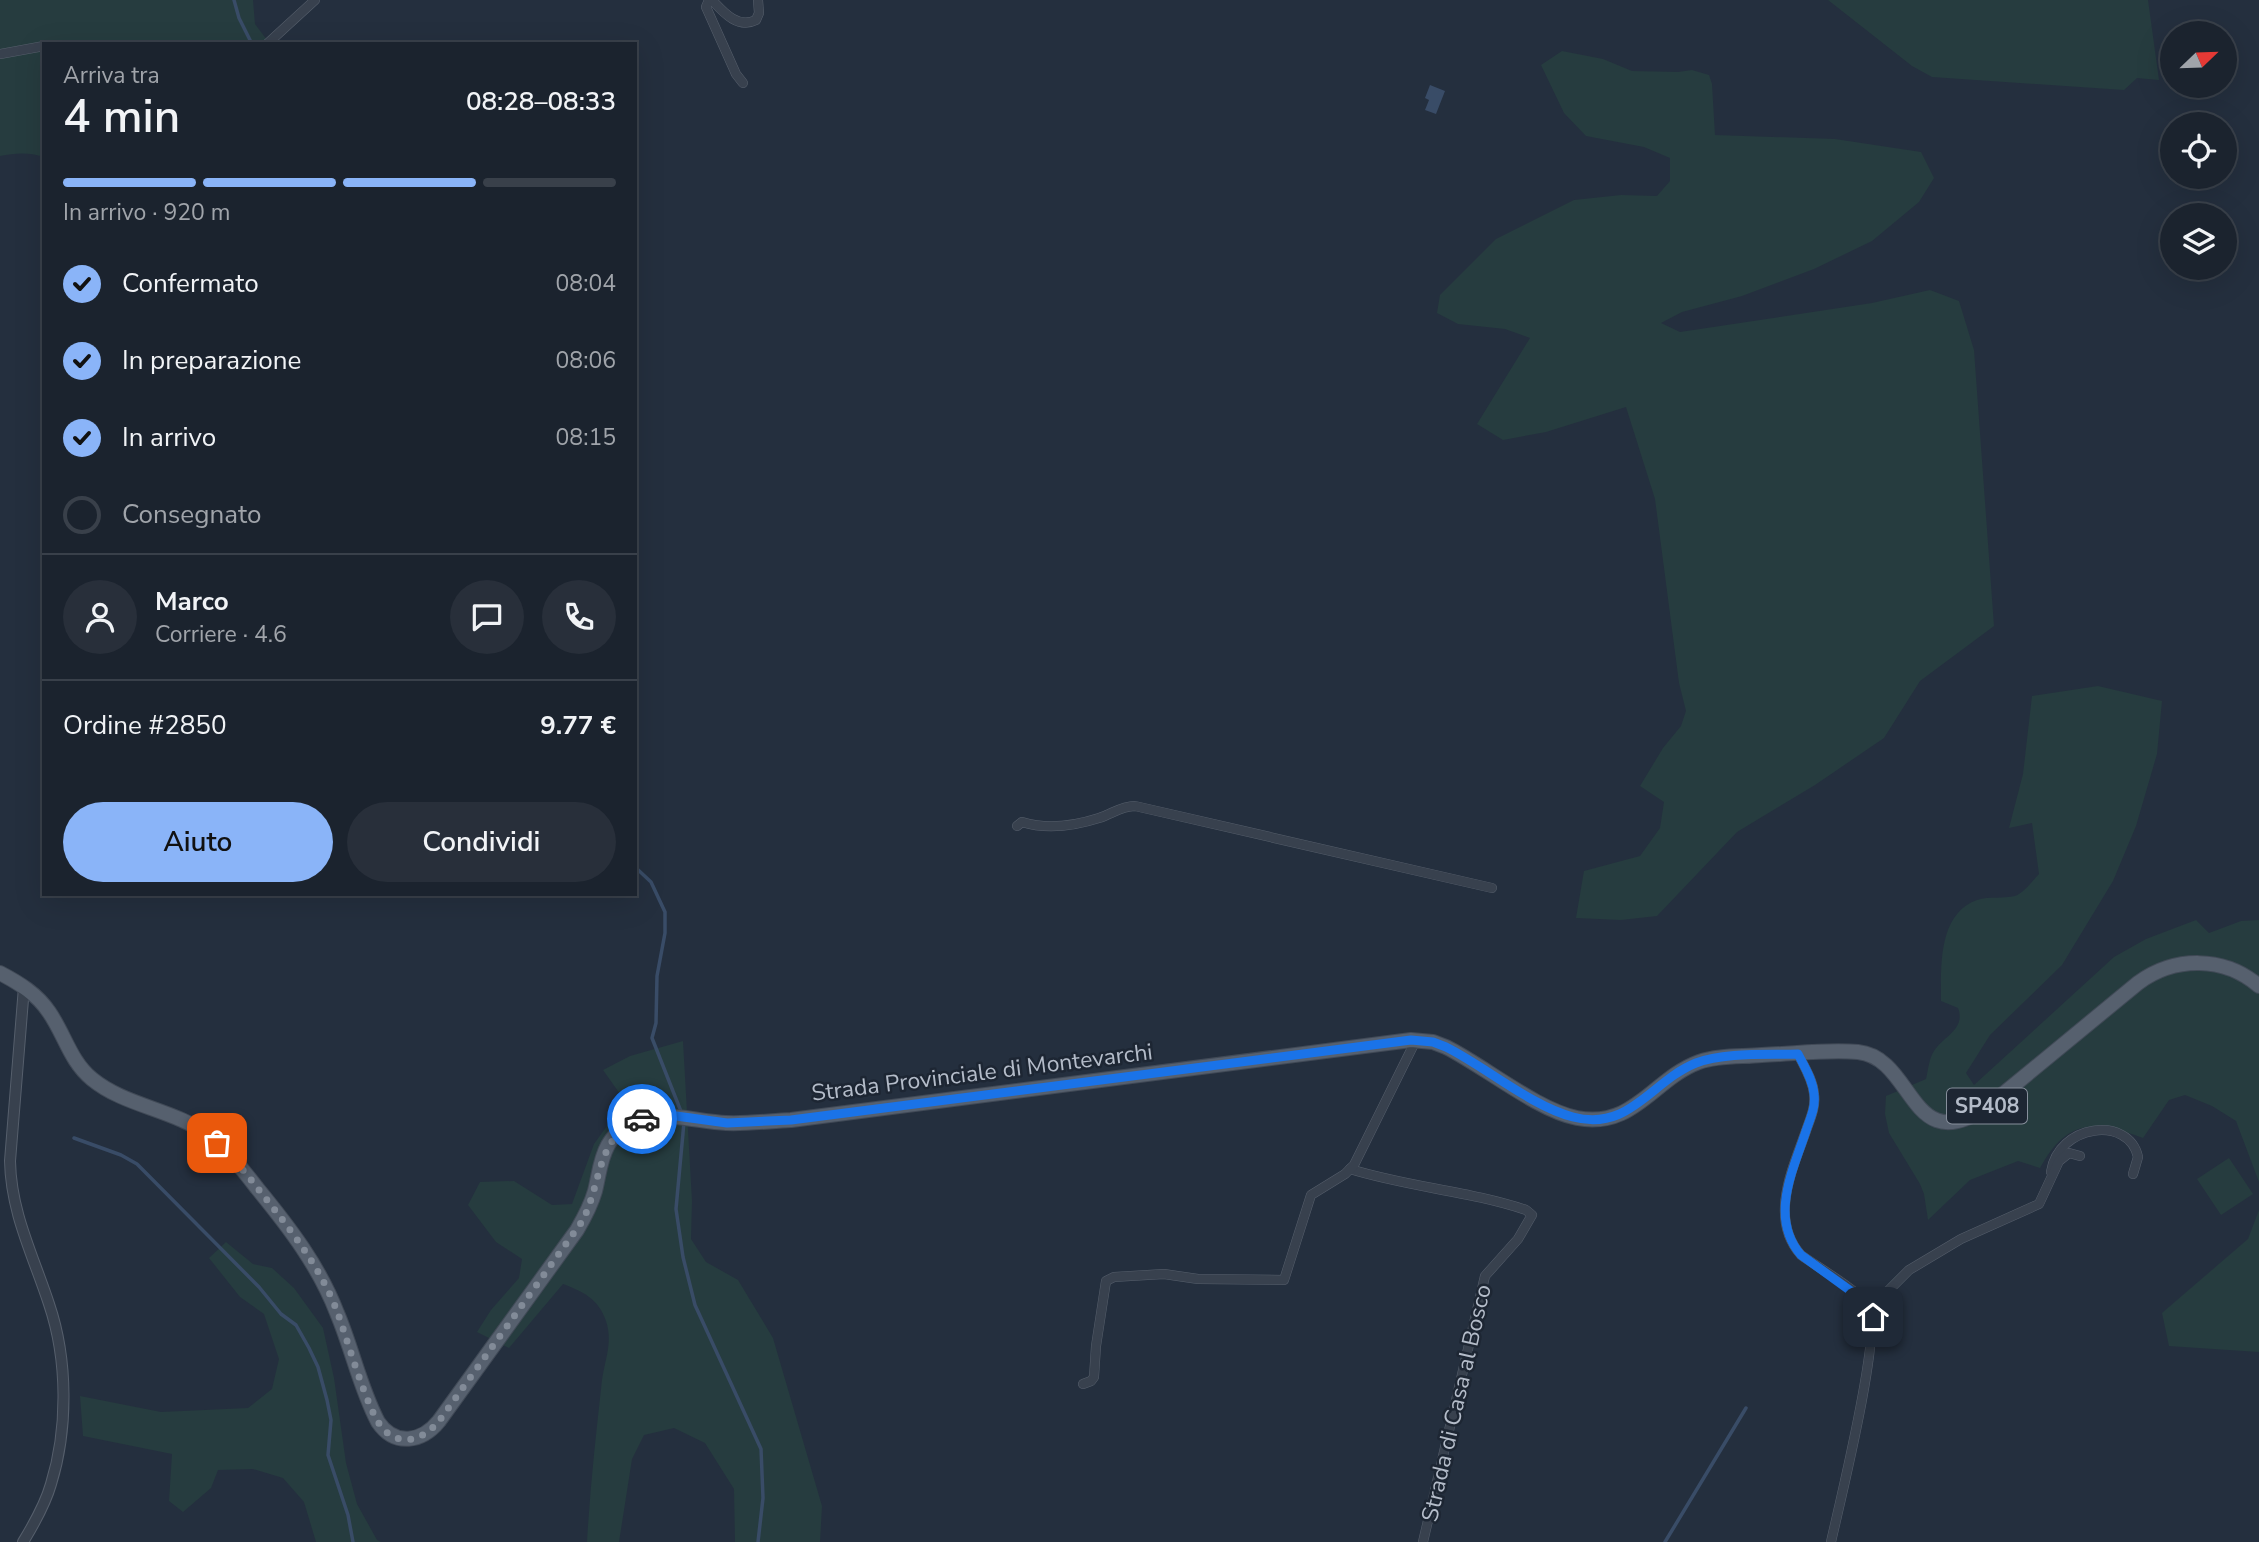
<!DOCTYPE html>
<html lang="it">
<head>
<meta charset="utf-8">
<style>
	:root { --surface:#1b232e; --page:#282f3a; --text:#f1f3f6; --muted:#a0a4aa; --line:#39404a; --accent:#8ab4f8 }
	body { margin:0; font-family:"Nunito Sans",sans-serif; background:var(--page); color:var(--text); height:100vh; display:flex; flex-direction:column; font-size:26px; white-space:nowrap }
	* { box-sizing:border-box; margin:0 }
	p { font-size:23px; color:var(--muted) }
	.icon { flex:none; width:38px; height:38px; fill:none; stroke:currentColor; stroke-width:2; stroke-linecap:round; stroke-linejoin:round }
	.map { position:relative; flex:1; overflow:hidden }
	.panel { position:absolute; left:42px; top:42px; width:595px; height:854px; display:flex; flex-direction:column; background:var(--surface); border-radius:0px; box-shadow:0 7px 28px #0002,0 0 0 2px var(--line) }
	.panel>* { flex:none }
	.needle { width:46px; rotate:67deg }
	.buttons { position:absolute; left:2160px; top:21px; display:grid; gap:14px }
	.buttons a { display:grid; place-items:center; width:77px; height:77px; border-radius:50%; background:var(--surface); box-shadow:0 7px 28px #0002,0 0 0 2px var(--line); font-size:35px }
	.pin { position:absolute; display:grid; place-items:center; width:60px; height:60px; color:#fff; margin:-30px; border-radius:14px; box-shadow:0 4px 10px #0006 }
	.courier { position:absolute; display:grid; place-items:center; width:70px; height:70px; margin:-35px; border:5px solid #1a73e8; border-radius:50%; background:#fff; color:#222; box-shadow:0 2px 9px #0007 }
	.summary em { font-style:normal; font-weight:600 }
	.summary div { display:flex; flex-direction:column-reverse }
	.summary { display:flex; align-items:center; justify-content:space-between; height:119px; padding:0 21px }
	h1 { font-size:46px; font-weight:600; line-height:52px }
	.bar { display:grid; grid-template-columns:repeat(4,1fr); gap:10px 7px; align-content:center; height:84px; padding:0 21px }
	.bar i { height:9px; border-radius:5px; background:var(--line) }
	.bar .selected { background:var(--accent) }
	.bar p { grid-column:span 4 }
	.line { display:flex; align-items:center; gap:18px; padding:0 21px; border-top:2px solid var(--line) }
	.line div { flex:1 }
	.round { display:grid; place-items:center; flex:none; width:74px; height:74px; border-radius:37px; background:var(--page) }
	ol { padding:0 21px; list-style:none }
	li { display:flex; align-items:center; gap:21px; height:77px }
	li p { margin-inline-start:auto }
	li .icon { padding:7px; border-radius:50%; background:var(--accent); color:#111; stroke-width:4 }
	li:last-child { color:var(--muted) }
	li i { width:38px; height:38px; border:4px solid var(--line); border-radius:50% }
	.cta { display:flex; gap:14px; margin-top:auto; padding:14px 21px }
	.cta a { flex:1; height:80px; border-radius:42px; background:var(--accent); color:#111; font-size:28px; font-weight:600; line-height:80px; text-align:center }
	.cta a+a { background:var(--page); color:var(--text) }
	.map>svg:first-child { display:block }
	.green { fill:#263c3f }
	.water { fill:#394c67 }
	.lines { fill:none; stroke-linecap:round; stroke-linejoin:round }
	.stream { stroke:#394c67; stroke-width:3.5 }
	.minor-casing { stroke:#565f6c; stroke-width:10 }
	.tertiary-casing { stroke:#565f6c; stroke-width:12 }
	.primary-casing { stroke:#414a57; stroke-width:16 }
	.minor { stroke:#38414e; stroke-width:9 }
	.tertiary { stroke:#38414e; stroke-width:10 }
	.primary { stroke:#56606e; stroke-width:14 }
	.done { stroke:#828b98; stroke-width:7; stroke-dasharray:0 12.6 }
	.route { stroke:#1a73e8; stroke-width:9 }
	.labels { text-anchor:middle; stroke-width:5; stroke-linejoin:round; paint-order:stroke }
	.shield { fill:#1d2633; stroke:#878f9c; stroke-width:2 }
	.shield-label { font-size:21px; font-weight:bold; fill:#b4bcc9 }
	.street-label { font-size:23px; fill:#b4bcc9; stroke:#1d2633 }
</style>
</head>
<body>
<div class="map">
<svg width="2259" height="1542" viewBox="0 0 2259 1542">
	<rect width="100%" height="100%" fill="#242f3e"/>
	<g class="green">
		<path d="M 0,0 L 253,0 L 255,24 L 270,44 L 44,44 L 44,157 C 29,152 15,153 0,156 Z"/>
		<path d="M 1828,0 L 2148,0 L 2159,80 L 2137,78 L 2124,90 L 1932,77 L 1912,66 Z"/>
		<path d="M 1562,51 L 1603,59 L 1632,71 L 1678,72 L 1692,70 L 1709,75 L 1712,84 L 1715,135 L 1835,139 L 1921,152 L 1934,178 L 1919,202 L 1872,241 L 1814,269 L 1742,296 L 1682,312 L 1661,323 L 1680,332 L 1872,303 L 1930,290 L 1959,301 L 1974,350 L 1994,626 L 1920,681 L 1884,738 L 1815,785 L 1737,832 L 1657,916 L 1621,920 L 1576,918 L 1584,871 L 1640,856 L 1660,828 L 1664,802 L 1640,786 L 1663,748 L 1681,726 L 1686,711 L 1679,683 L 1655,499 L 1626,407 L 1546,432 L 1503,440 L 1477,424 L 1530,338 L 1505,329 L 1458,324 L 1437,313 L 1440,295 L 1496,239 L 1574,200 L 1621,195 L 1657,196 L 1670,181 L 1670,158 L 1644,147 L 1586,136 L 1564,113 L 1541,65 Z"/>
		<path d="M 2098,686 L 2162,701 L 2157,754 L 2136,826 L 2113,881 L 2062,965 L 1990,1035 L 1966,1073 L 1974,1085 L 2114,957 L 2146,939 L 2196,920 L 2209,933 L 2241,921 L 2259,920 L 2259,1182 L 2236,1121 L 2212,1106 L 2185,1095 L 2169,1100 L 2143,1138 C 2095,1120 2067,1118 2040,1168 L 2018,1161 L 1970,1180 L 1928,1220 L 1924,1194 L 1920,1184 L 1889,1133 L 1885,1114 L 1886,1096 L 1926,1079 C 1928,1071 1929,1058 1934,1051 C 1944,1036 1966,1029 1958,1008 L 1941,1001 C 1941,966 1938,914 1977,900 C 1990,896 2003,899 2015,896 C 2024,893 2033,880 2039,874 L 2032,823 L 2009,828 L 2023,774 L 2032,696 Z"/>
		<path d="M 683,1041 L 692,1201 L 691,1239 L 706,1262 L 738,1280 L 773,1338 L 822,1506 L 820,1542 L 735,1542 L 734,1489 L 705,1443 L 674,1428 L 644,1435 L 632,1459 L 619,1542 L 587,1542 C 590,1488 596,1434 602,1380 C 605,1359 613,1342 606,1321 C 599,1299 582,1291 563,1284 L 509,1348 L 477,1332 L 491,1310 L 519,1278 L 522,1259 L 496,1242 L 468,1205 L 480,1182 L 514,1181 L 552,1205 L 572,1204 L 594,1144 L 625,1101 L 603,1070 L 630,1056 Z"/>
		<path d="M 2229,1158 L 2253,1194 L 2221,1215 L 2197,1179 Z"/>
		<path d="M 2259,1210 L 2259,1352 L 2169,1346 L 2162,1313 L 2248,1239 Z"/>
		<path d="M 226,1242 L 253,1264 L 272,1268 L 294,1288 L 323,1328 L 334,1378 L 346,1463 L 357,1504 L 377,1540 L 381,1542 L 316,1542 L 304,1502 L 283,1478 L 253,1469 L 218,1470 L 211,1488 L 183,1512 L 169,1501 L 172,1454 L 83,1436 L 80,1396 L 161,1412 L 248,1408 L 272,1389 L 279,1359 L 264,1314 L 240,1297 L 209,1258 Z"/>
	</g>
	<path class="water" d="M 1430,85 L 1445,91 L 1436,114 L 1425,110 L 1429,100 L 1425,98 Z"/>
	<g class="lines">
		<g class="stream">
			<path d="M 234,0 L 239,18 L 252,44"/>
			<path d="M 635,867 L 651,882 L 665,912 L 665,933 L 657,976 L 656,1023 L 652,1038 L 682,1114"/>
			<path d="M 684,1122 L 676,1209 L 683,1257 L 695,1305 L 761,1449 L 763,1498 L 758,1542"/>
			<path d="M 74,1138 L 121,1155 L 137,1164 L 259,1287 L 281,1314 L 296,1325 L 309,1348 L 318,1367 L 327,1400 L 331,1420 L 328,1455 L 348,1515 L 353,1542"/>
			<path d="M 1665,1542 L 1746,1408"/>
		</g>
		<defs>
			<g id="minor">
				<path d="M 709,0 L 706,7 L 736,74 L 743,83"/>
				<path d="M 712,0 C 724,13 738,29 756,20 L 759,13 L 758,0"/>
				<path d="M 267,44 L 315,0"/>
				<path d="M 0,54 L 44,46"/>
				<path d="M 1017,826 L 1022,822 C 1047,830 1074,826 1099,818 C 1112,814 1121,806 1135,806 L 1492,888"/>
				<path d="M 1798,1054 C 1804,1066 1813,1080 1814,1094 C 1816,1107 1810,1119 1806,1131 C 1792,1170 1769,1219 1801,1255 C 1816,1266 1860,1292 1869,1306 C 1883,1329 1839,1506 1831,1542"/>
				<path d="M 1350,1169 C 1408,1187 1469,1191 1526,1210 L 1532,1215 L 1518,1239 L 1485,1276 L 1423,1542"/>
				<path d="M 2051,1172 C 2058,1124 2129,1115 2138,1157 L 2133,1174"/>
				<path d="M 1870,1309 L 1909,1270 L 1961,1239 L 2039,1204 L 2059,1161 L 2069,1153 L 2080,1156"/>
				<path d="M 1083,1384 L 1091,1381 L 1094,1377 L 1096,1346 L 1106,1281 L 1114,1277 L 1164,1274 L 1198,1279 L 1284,1280 L 1311,1195 L 1345,1174 L 1354,1165 L 1416,1040"/>
			</g>
			<path id="tertiary" d="M 23,1542 C 34,1524 45,1505 51,1484 C 68,1429 68,1360 49,1304 C 33,1255 11,1213 10,1161 L 24,987"/>
			<path id="primary" d="M 0,973 C 19,983 37,994 49,1012 C 65,1035 70,1061 92,1079 C 126,1107 175,1109 211,1137 C 229,1152 243,1170 257,1188 C 289,1227 319,1266 337,1313 C 352,1348 360,1388 378,1422 C 395,1447 422,1442 439,1421 L 577,1230 C 584,1218 591,1205 595,1191 C 599,1175 600,1159 608,1145 C 634,1100 686,1121 726,1123 C 748,1124 769,1121 791,1120 L 1411,1040 L 1433,1042 L 1446,1047 C 1484,1066 1537,1110 1577,1118 C 1634,1129 1653,1079 1699,1062 C 1719,1055 1742,1057 1762,1055 C 1794,1054 1827,1049 1858,1052 C 1916,1058 1909,1164 1991,1104 L 2138,983 C 2175,956 2224,956 2259,986"/>
		</defs>
		<use href="#minor" class="minor-casing"/>
		<use href="#tertiary" class="tertiary-casing"/>
		<use href="#primary" class="primary-casing"/>
		<use href="#minor" class="minor"/>
		<use href="#tertiary" class="tertiary"/>
		<use href="#primary" class="primary"/>
	</g>
	<g class="lines">
		<path class="done" d="M 217,1143 C 234,1158 249,1177 263,1195 C 291,1230 318,1265 335,1306 C 346,1333 367,1413 384,1430 C 403,1448 425,1438 439,1421 L 581,1223 C 602,1187 595,1134 642,1119"/>
		<path class="route" d="M 642,1119 L 669,1115 L 727,1123 L 791,1120 L 1411,1040 L 1433,1042 L 1446,1047 C 1486,1067 1531,1106 1573,1117 C 1630,1132 1651,1081 1696,1063 C 1724,1052 1768,1055 1798,1054 C 1804,1066 1813,1080 1814,1094 C 1816,1107 1810,1119 1806,1131 C 1793,1170 1769,1218 1801,1255 L 1866,1302 L 1873,1317"/>
	</g>
	<g class="labels">
		<rect class="shield" x="1947" y="1088.5" width="80" height="35" rx="5"/>
		<g class="shield-label">
			<text x="1987" y="1113">SP408</text>
		</g>
		<g class="street-label">
			<text transform="translate(982 1072) rotate(-7)" y="8">Strada Provinciale di Montevarchi</text>
			<text transform="translate(1456 1403) rotate(-77)" y="8">Strada di Casa al Bosco</text>
		</g>
	</g>
</svg>
<div class="buttons">
<a><svg class="needle" viewBox="-14 -14 28 28"><path d="M0-13l5 13h-10z" fill="#e53935"/><path d="M0 13l5-13h-10z" fill="#a0a4aa"/></svg></a>
<a><svg class="icon" aria-label="locate" viewBox="0 0 24 24"><circle cx="12" cy="12" r="6"/><path d="M12 2v4M12 18v4M2 12h4M18 12h4"/></svg></a>
<a><svg class="icon" aria-label="layers" viewBox="0 0 24 24"><path d="M12 4l9 5-9 5-9-5zM3 14l9 5 9-5"/></svg></a>
</div>
<div class="pin" style="left:217px;top:1143px;background:#ea580c"><svg class="icon" aria-label="bag" viewBox="0 0 24 24"><path d="M5 8h14l-1 12H6zM9 8a3 3 0 0 1 6 0"/></svg></div>
<div class="pin" style="left:1873px;top:1317px;background:#1f2937"><svg class="icon" aria-label="home" viewBox="0 0 24 24"><path d="M3 11l9-7 9 7M6 9v11h12V9"/></svg></div>
<div class="courier" style="left:642px;top:1119px"><svg class="icon" aria-label="car" viewBox="0 0 24 24"><path d="M5 17H2v-5l4-1 3-4h7l3 4 3 1v5h-3M9 17h6M6 11h13"/><circle cx="7" cy="17" r="2"/><circle cx="17" cy="17" r="2"/></svg></div>
<section class="panel">
<div class="summary"><div><h1>4 min</h1><p>Arriva tra</p></div><em>08:28–08:33</em></div>
<div class="bar"><i class="selected"></i><i class="selected"></i><i class="selected"></i><i></i><p>In arrivo · 920 m</p></div>
<ol>
<li><svg class="icon" aria-label="check" viewBox="0 0 24 24"><path d="M5 12l5 5 9-10"/></svg>Confermato<p>08:04</p></li>
<li><svg class="icon" aria-label="check" viewBox="0 0 24 24"><path d="M5 12l5 5 9-10"/></svg>In preparazione<p>08:06</p></li>
<li><svg class="icon" aria-label="check" viewBox="0 0 24 24"><path d="M5 12l5 5 9-10"/></svg>In arrivo<p>08:15</p></li>
<li><i></i>Consegnato</li>
</ol>
<div class="line" style="height:126px"><a class="round"><svg class="icon" aria-label="person" viewBox="0 0 24 24"><circle cx="12" cy="8" r="4"/><path d="M4 21q1-7 8-7t8 7"/></svg></a><div><b>Marco</b><p>Corriere · 4.6</p></div><a class="round"><svg class="icon" aria-label="chat" viewBox="0 0 24 24"><path d="M4 5h16v11H9l-5 4z"/></svg></a><a class="round"><svg class="icon" aria-label="phone" viewBox="0 0 24 24"><path d="M5 4h4l2 5-3 2q2 4 5 5l2-3 5 2v4C11 20 4 13 5 4z"/></svg></a></div>
<div class="line" style="height:91px"><div>Ordine #2850</div><b>9.77 €</b></div>
<div class="cta"><a>Aiuto</a><a>Condividi</a></div>
</section>
</div>
</body>
</html>
